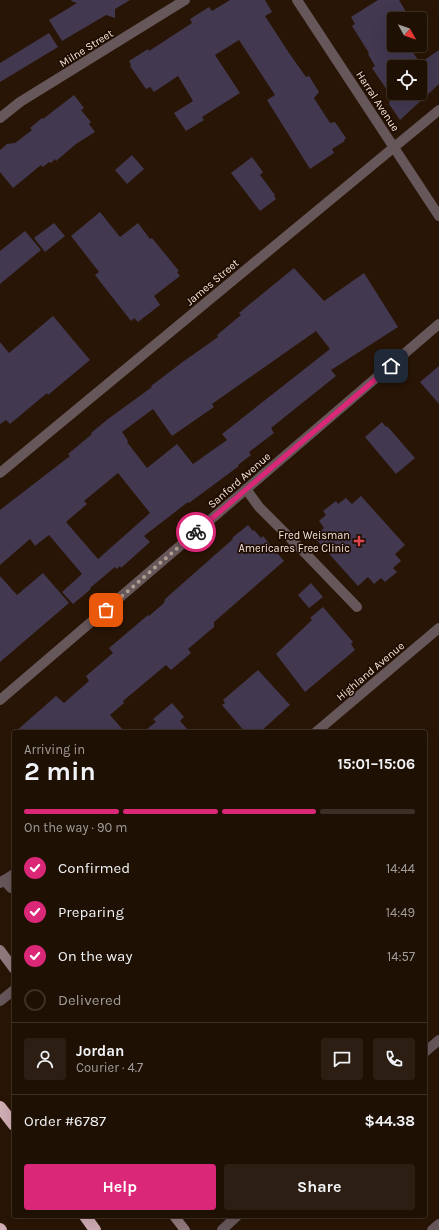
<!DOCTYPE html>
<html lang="en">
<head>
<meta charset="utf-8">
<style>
	:root { --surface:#1f1004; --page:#2c1e13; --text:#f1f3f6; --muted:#a19d9a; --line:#3c3026; --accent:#db2777 }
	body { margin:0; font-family:Karla,sans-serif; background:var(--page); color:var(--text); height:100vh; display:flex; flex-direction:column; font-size:15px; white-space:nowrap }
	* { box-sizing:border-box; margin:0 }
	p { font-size:13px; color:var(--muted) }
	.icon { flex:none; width:22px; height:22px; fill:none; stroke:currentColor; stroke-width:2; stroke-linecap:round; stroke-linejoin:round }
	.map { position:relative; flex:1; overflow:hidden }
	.sheet { position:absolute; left:12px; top:730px; width:415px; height:488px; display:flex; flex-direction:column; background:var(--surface); border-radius:4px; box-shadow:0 4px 16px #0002,0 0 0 1px var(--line) }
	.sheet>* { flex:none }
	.needle { width:26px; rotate:130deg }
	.tools { position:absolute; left:387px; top:12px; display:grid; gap:8px }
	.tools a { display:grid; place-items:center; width:40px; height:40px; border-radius:4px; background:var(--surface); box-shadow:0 4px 16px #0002,0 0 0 1px var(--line); font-size:20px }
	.pin { position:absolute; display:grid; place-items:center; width:34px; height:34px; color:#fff; margin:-17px; border-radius:8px; box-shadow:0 2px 6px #0006 }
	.courier { position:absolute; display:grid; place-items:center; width:40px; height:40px; margin:-20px; border:3px solid #db2777; border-radius:50%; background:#fff; color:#222; box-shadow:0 1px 5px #0007 }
	.summary em { font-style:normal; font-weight:700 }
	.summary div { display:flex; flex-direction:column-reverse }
	.summary { display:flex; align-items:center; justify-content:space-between; height:68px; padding:0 12px }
	h1 { font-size:26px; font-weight:700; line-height:30px }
	.bar { display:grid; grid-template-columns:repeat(4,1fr); gap:6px 4px; align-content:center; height:48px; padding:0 12px }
	.bar i { height:5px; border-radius:3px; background:var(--line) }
	.bar .selected { background:var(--accent) }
	.bar p { grid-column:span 4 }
	.line { display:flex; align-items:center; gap:10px; padding:0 12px; border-top:1px solid var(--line) }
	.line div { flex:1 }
	.round { display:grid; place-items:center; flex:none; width:42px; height:42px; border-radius:4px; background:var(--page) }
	ol { padding:0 12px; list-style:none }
	li { display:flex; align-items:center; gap:12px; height:44px }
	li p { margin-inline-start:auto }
	li .icon { padding:4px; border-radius:50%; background:var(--accent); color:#fff; stroke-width:4 }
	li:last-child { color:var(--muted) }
	li i { width:22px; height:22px; border:2px solid var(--line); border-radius:50% }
	.cta { display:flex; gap:8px; margin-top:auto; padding:8px 12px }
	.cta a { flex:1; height:46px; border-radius:4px; background:var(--accent); color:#fff; font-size:16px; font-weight:700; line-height:46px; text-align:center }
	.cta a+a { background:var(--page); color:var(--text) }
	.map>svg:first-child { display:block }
	.building { fill:#423850; fill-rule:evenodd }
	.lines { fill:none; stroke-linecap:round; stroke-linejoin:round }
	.service { stroke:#66575a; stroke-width:10 }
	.minor { stroke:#66575a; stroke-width:10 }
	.tertiary { stroke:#66575a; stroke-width:10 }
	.secondary { stroke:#917a7e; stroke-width:10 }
	.motorway { stroke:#d1adb4; stroke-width:12 }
	.done { stroke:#ad9c8f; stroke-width:4; stroke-dasharray:0 7.2 }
	.route { stroke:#db2777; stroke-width:5 }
	.health-dot { fill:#e0444e; stroke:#1f0c00; stroke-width:1.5 }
	.labels { text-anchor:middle; stroke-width:3.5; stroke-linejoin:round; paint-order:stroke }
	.street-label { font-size:11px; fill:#f4e5da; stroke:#1f0c00 }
	.poi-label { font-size:11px; fill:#f4e5da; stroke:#1f0c00; text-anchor:end }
</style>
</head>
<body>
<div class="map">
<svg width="439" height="1230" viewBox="0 0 439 1230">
	<rect width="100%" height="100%" fill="#291505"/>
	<g class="building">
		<path d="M 72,0 L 130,0 L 115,9 L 115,18 L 106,15 L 62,41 L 49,20 L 77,3 L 71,1 Z"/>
		<path d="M 230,0 L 265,0 L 272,12 L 265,16 L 289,53 L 306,77 L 309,76 L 319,92 L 314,98 L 330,123 L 335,122 L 346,138 L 344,140 L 345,141 L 332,149 L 334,153 L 310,169 L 267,100 L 275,95 L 239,40 L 215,55 L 240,93 L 202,117 L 204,120 L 186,131 L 174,113 L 193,101 L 178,76 L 154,92 L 150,87 L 146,89 L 130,66 L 131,65 L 129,61 L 148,49 L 149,51 L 192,23 L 190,19 L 209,7 L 212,11 Z"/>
		<path d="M 378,0 L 399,0 L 405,10 L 405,16 L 400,19 L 394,19 L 394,45 L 408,45 L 420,63 L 439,50 L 439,84 L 400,120 L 389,104 L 391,96 L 372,68 L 375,66 L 368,54 L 369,53 L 352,26 L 355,24 L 351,17 ZM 394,67 L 420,67 L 420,93 L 394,93 Z"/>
		<path d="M 49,33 L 58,47 L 0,82 L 0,63 Z"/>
		<path d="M 74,95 L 84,108 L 81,110 L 91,122 L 89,124 L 95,132 L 76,144 L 56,161 L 55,159 L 51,163 L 49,162 L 43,167 L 41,165 L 13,188 L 0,172 L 0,150 L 7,144 L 15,143 L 32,130 L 30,128 L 42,118 L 43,119 Z"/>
		<path d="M 132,155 L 144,169 L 127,184 L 115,170 Z"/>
		<path d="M 252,157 L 263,172 L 260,175 L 275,195 L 274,196 L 276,199 L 260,211 L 231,173 Z"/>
		<path d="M 100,212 L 120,237 L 138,223 L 150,239 L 152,238 L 179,271 L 177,272 L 180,276 L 154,296 L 160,305 L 138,322 L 134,318 L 131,321 L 95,275 L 99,272 L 71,236 Z"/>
		<path d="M 54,223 L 65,236 L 45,252 L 34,238 Z"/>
		<path d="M 25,231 L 41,250 L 0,284 L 0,251 Z"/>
		<path d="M 294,268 L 324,301 L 364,273 L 398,327 L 331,370 L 336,376 L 271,428 L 274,433 L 249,452 L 251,455 L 238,465 L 239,466 L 189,503 L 188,502 L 144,536 L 150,542 L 121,568 L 120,566 L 117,569 L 115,567 L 90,588 L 91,589 L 73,604 L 62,592 L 82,574 L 49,535 L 35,546 L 30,539 L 0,565 L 0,510 L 70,456 L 68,454 L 92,434 L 91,433 L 108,419 L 152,387 L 151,386 L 184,361 L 218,337 L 217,335 L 241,315 L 239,313 ZM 316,331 L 330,349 L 222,434 L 227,440 L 193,464 L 177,444 L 147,468 L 127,442 L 128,441 L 122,432 L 153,409 L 172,436 L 214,407 L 212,404 ZM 118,473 L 150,513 L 98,559 L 66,522 L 87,504 L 84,501 Z"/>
		<path d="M 53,316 L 90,360 L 48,395 L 47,393 L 10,424 L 6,420 L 0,424 L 0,342 L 9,353 Z"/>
		<path d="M 439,366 L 439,404 L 420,382 Z"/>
		<path d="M 382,422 L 386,427 L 387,426 L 415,458 L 396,474 L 365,437 Z"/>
		<path d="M 361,496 L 405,545 L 395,554 L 401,561 L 393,568 L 397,572 L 385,582 L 381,578 L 374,584 L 368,577 L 358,586 L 314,537 L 324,528 L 319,521 L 326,515 L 323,511 L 336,501 L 338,504 L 346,498 L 352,504 Z"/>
		<path d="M 248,525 L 253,531 L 254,530 L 261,538 L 263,536 L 284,561 L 214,622 L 214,627 L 188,649 L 191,653 L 171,670 L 166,665 L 123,701 L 124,703 L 110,715 L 125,732 L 15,732 L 56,696 L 64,703 L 89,681 L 86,676 L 113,653 L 109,648 L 148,615 L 149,616 L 164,603 L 165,599 L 233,539 L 232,538 Z"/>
		<path d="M 43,573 L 69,603 L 0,662 L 0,576 L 17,595 Z"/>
		<path d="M 311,583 L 323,597 L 309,608 L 298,595 Z"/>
		<path d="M 323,607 L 353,642 L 351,644 L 355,650 L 305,692 L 276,654 L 312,620 L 310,618 Z"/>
		<path d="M 258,670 L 290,705 L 260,732 L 245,732 L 222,705 L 225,703 L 223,700 Z"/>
		<path d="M 172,703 L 184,717 L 180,721 L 190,732 L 143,732 L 156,722 L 153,719 Z"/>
	</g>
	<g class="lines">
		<g class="service">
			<path d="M 246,489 L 259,507 L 305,553 L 357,607"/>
			<path d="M 4,880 L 11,888"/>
			<path d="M 0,883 L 14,874"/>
			<path d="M 425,1052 L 439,1040"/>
			<path d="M 222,1230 L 237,1216"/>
		</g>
		<g class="minor">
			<path d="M 0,118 L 20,102 L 185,0"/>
			<path d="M 0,473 L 439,110"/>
			<path d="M 0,700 L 439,324"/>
			<path d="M 316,732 L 439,628"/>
			<path d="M 0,1001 L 14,990"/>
			<path d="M 432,1230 L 439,1224"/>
		</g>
		<path class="tertiary" d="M 297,0 L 439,216"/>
		<g class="secondary">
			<path d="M 0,950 L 14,969"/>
			<path d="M 174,1216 L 185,1230"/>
		</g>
		<g class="motorway">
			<path d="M 0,1107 L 14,1125"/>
			<path d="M 85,1216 L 95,1230"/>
			<path d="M 0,1229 L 1,1230"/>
		</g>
	</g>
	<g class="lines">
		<path class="done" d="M 106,610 L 196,532"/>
		<path class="route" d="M 196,532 L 391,366"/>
	</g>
	<path class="health-dot" d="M357 535h4v4h4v4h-4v4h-4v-4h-4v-4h4z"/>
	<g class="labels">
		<g class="street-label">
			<text transform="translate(86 48) rotate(-32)" y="4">Milne Street</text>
			<text transform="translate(378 101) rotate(57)" y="4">Harral Avenue</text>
			<text transform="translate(212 282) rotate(-40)" y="4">James Street</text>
			<text transform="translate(239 480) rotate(-41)" y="4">Sanford Avenue</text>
			<text transform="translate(370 671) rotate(-40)" y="4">Highland Avenue</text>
		</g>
		<g class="poi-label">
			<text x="350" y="539">Fred Weisman<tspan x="350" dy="13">Americares Free Clinic</tspan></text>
		</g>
	</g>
</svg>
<div class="tools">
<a><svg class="needle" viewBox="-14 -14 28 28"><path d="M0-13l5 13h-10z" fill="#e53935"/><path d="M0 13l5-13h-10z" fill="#a19d9a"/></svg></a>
<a><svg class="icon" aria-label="locate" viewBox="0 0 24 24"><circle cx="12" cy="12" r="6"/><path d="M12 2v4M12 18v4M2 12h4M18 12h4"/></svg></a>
</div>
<div class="pin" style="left:106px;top:610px;background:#ea580c"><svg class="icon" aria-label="bag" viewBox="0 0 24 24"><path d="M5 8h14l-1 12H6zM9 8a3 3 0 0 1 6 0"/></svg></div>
<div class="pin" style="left:391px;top:366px;background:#1f2937"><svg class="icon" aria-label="home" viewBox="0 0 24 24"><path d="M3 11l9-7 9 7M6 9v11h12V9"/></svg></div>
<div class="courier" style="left:196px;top:532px"><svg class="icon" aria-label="bike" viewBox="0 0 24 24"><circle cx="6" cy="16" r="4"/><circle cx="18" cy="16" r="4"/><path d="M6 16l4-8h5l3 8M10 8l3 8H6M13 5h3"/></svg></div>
<section class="sheet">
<div class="summary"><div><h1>2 min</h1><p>Arriving in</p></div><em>15:01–15:06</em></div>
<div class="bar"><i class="selected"></i><i class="selected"></i><i class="selected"></i><i></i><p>On the way · 90 m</p></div>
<ol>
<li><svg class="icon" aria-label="check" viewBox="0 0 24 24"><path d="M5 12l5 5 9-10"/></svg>Confirmed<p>14:44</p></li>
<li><svg class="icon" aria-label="check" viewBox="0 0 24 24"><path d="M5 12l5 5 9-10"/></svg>Preparing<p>14:49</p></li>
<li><svg class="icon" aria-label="check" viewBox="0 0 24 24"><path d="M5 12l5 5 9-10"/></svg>On the way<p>14:57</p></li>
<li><i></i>Delivered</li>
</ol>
<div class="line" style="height:72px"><a class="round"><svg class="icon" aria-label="person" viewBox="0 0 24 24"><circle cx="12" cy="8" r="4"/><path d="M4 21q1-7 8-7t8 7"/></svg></a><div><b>Jordan</b><p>Courier · 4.7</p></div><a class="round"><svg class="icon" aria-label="chat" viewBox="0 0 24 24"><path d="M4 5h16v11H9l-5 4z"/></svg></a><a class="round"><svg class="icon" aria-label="phone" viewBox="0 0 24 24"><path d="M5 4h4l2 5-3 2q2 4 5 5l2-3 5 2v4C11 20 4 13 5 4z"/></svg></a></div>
<div class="line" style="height:52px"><div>Order #6787</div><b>$44.38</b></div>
<div class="cta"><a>Help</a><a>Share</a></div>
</section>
</div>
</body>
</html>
